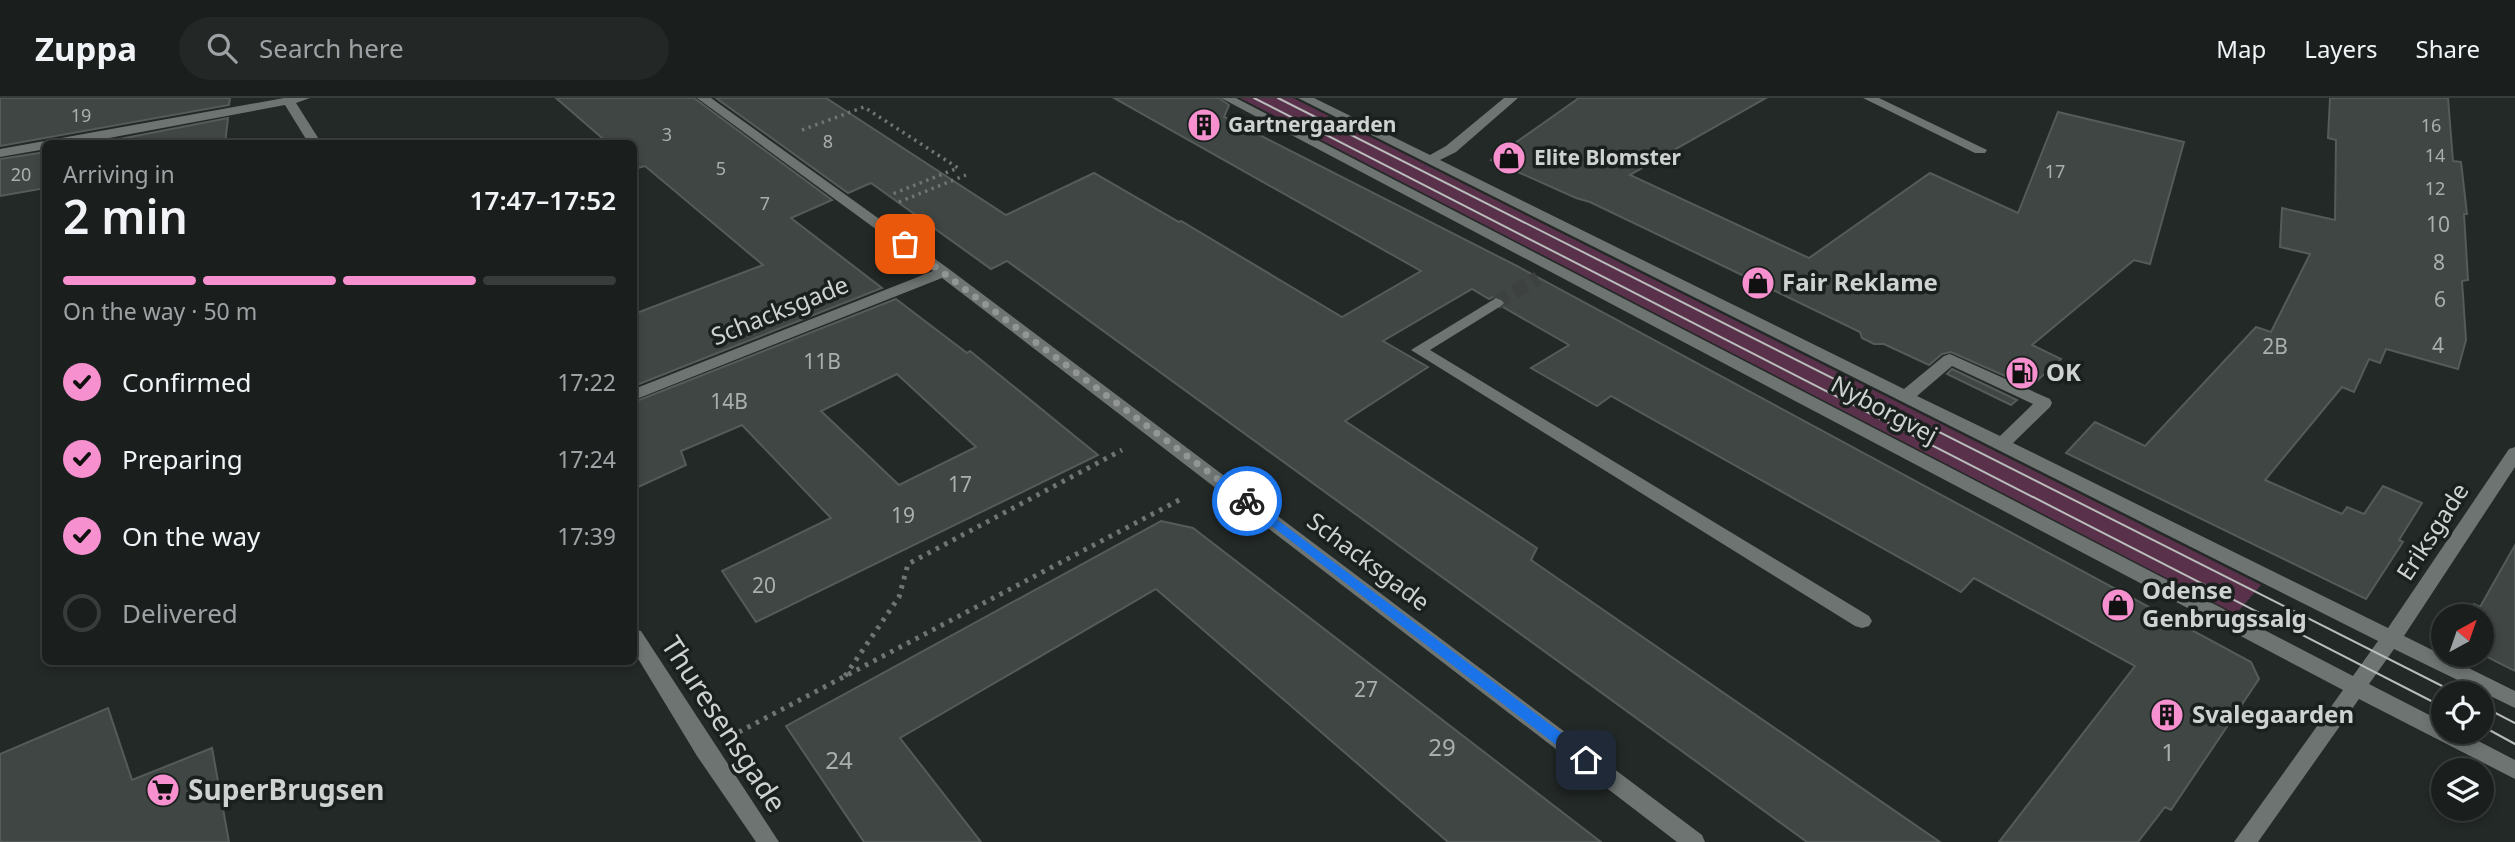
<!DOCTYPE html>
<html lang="en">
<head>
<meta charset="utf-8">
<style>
	:root { --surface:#1a1f1d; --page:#232726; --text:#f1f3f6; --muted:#9fa2a4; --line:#383d3b; --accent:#f690cf }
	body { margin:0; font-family:"Noto Sans",sans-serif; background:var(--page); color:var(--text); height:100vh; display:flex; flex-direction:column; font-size:26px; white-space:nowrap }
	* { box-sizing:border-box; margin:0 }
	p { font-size:23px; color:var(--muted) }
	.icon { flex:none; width:38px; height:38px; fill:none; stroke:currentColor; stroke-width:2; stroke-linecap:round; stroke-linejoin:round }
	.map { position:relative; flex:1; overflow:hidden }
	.panel { position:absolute; left:42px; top:42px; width:595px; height:525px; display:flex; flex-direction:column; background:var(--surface); border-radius:10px; box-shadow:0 4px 10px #0003,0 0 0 2px var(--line) }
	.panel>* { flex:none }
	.needle { width:46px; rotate:40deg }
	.tools { position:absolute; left:2431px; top:506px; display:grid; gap:14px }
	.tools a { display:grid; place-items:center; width:63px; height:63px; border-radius:50%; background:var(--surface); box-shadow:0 4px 10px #0003,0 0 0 2px var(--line); font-size:35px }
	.pin { position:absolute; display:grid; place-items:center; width:60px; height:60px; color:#fff; margin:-30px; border-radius:14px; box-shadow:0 4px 10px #0006 }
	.courier { position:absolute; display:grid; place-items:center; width:70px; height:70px; margin:-35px; border:5px solid #1a73e8; border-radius:50%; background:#fff; color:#222; box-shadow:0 2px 9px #0007 }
	.summary em { font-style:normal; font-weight:600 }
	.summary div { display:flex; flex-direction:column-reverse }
	.summary { display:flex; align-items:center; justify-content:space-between; height:119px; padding:0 21px }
	h1 { font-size:46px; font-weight:600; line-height:52px }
	.bar { display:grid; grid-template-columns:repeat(4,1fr); gap:10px 7px; align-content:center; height:84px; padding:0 21px }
	.bar i { height:9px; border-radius:5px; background:var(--line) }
	.bar .on { background:var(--accent) }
	.bar p { grid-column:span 4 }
	ol { padding:0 21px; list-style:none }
	li { display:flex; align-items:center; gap:21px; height:77px }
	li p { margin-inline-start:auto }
	li .icon { padding:7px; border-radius:50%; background:var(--accent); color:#111; stroke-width:4 }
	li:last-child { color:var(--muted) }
	li i { width:38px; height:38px; border:4px solid var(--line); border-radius:50% }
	header { display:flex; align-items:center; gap:42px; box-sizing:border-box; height:98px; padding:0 35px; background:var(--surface); border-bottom:2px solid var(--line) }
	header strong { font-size:33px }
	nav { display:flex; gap:38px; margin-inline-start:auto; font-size:24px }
	.search { width:490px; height:63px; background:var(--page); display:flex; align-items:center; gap:18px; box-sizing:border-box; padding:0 24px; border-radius:38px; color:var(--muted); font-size:26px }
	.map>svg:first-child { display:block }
	.green { fill:#5a314a }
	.building { fill:#404644; stroke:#545b58; stroke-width:2; fill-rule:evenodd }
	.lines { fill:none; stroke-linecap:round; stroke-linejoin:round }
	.minor-tunnel { stroke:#3d4240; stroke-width:14; stroke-dasharray:14 7; stroke-linecap:butt }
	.path-far1 { stroke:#707574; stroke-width:3.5; stroke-dasharray:2.5 4.5; stroke-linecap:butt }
	.path { stroke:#707574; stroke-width:5; stroke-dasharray:3.5 6; stroke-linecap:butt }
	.minor { fill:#6d7471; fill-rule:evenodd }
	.tram { stroke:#b8bcbb; stroke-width:2 }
	.route { fill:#1a73e8 }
	.done { stroke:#929796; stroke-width:7; stroke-dasharray:0 12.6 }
	.labels { text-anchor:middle; stroke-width:7; stroke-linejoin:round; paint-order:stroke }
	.far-number-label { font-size:18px; fill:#aaafae }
	.far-poi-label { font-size:21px; font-weight:bold; fill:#ced2d1; stroke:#1a201e; text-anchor:start }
	.number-label { font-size:21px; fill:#aaafae }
	.poi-label { font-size:24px; font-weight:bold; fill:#ced2d1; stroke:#1a201e; text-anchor:start }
	.street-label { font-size:24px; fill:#ced2d1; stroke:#1a201e }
	.near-number-label { font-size:24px; fill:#aaafae }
	.near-street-label { font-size:28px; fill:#ced2d1; stroke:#1a201e }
	.near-poi-label { font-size:28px; font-weight:bold; fill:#ced2d1; stroke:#1a201e; text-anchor:start }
</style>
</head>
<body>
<header>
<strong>Zuppa</strong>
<div class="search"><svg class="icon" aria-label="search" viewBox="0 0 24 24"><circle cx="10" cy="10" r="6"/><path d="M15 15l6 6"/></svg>Search here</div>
<nav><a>Map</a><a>Layers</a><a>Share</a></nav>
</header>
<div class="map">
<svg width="2515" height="744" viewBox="0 0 2515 744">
	<rect width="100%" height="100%" fill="#232927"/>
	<path class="green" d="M 1240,0 L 1293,0 L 2261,487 L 2236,516 Z"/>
	<g class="building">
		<path d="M 0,0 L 230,0 L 229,7 L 0,48 Z"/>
		<path d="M 556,0 L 694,0 L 832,102 L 791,120 L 882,190 L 634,288 L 634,216 L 763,167 L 645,68 L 638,70 L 634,66 L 634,46 L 609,46 Z"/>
		<path d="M 716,0 L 826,0 L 1006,117 L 1094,75 L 1179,124 L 1181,123 L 1342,219 L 1421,173 L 1114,0 L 1219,0 L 1229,7 L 1224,19 L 1515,167 L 2251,564 L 2259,581 L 2171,712 L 2165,709 L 2138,744 L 1999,744 L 2135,568 L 1974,480 L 1961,494 L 1611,298 L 1597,308 L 1531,270 L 1569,247 L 1503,209 L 1507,205 L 1502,200 L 1495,198 L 1489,201 L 1472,191 L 1383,243 L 1428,269 L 1345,323 L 1537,450 L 1531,462 L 1940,744 L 1807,744 L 1007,163 L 991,171 L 871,85 L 848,95 Z"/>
		<path d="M 1579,0 L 1766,0 L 1630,77 L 1809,160 L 1930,75 L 2018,115 L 2058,14 L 2184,44 L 2150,166 L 2134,162 L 2032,247 L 2061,261 L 2030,289 L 1951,254 L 1942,256 L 1929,267 L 1884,246 L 1874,246 L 1862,240 L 1860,234 L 1715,164 L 1590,104 L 1576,100 L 1491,62 Z"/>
		<path d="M 2330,0 L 2448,0 L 2453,63 L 2461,64 L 2467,116 L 2464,116 L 2468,182 L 2462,183 L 2466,242 L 2458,271 L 2386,251 L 2380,265 L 2369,261 L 2354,294 L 2342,289 L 2265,382 L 2342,416 L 2347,409 L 2364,416 L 2383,388 L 2422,405 L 2399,442 L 2403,444 L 2366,501 L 2066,355 L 2095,324 L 2145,348 L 2256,229 L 2271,234 L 2310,156 L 2280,149 L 2282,110 L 2335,122 L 2336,42 L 2328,40 Z"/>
		<path d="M 228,20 L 225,46 L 94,46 Z"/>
		<path d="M 46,54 L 46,90 L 0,98 L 0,61 Z"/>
		<path d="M 896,201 L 967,255 L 970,253 L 1098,357 L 756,524 L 722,473 L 831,420 L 742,327 L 681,353 L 686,367 L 634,391 L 634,304 ZM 897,276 L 976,349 L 899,387 L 821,313 Z"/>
		<path d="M 1952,271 L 2017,302 L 2011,307 L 1947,276 Z"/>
		<path d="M 1161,423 L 1193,430 L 1601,744 L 1448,744 L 1156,491 L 900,640 L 981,744 L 864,744 L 786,628 Z"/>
		<path d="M 2515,447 L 2515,573 L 2481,556 L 2482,518 L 2468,518 L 2474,506 L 2480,509 Z"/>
		<path d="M 108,610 L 132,682 L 212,650 L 229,744 L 0,744 L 0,656 Z"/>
	</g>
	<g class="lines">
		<path class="minor-tunnel" d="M 1496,205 L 1538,180"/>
		<g class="path-far1">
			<path d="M 802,32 L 864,9 L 958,70 L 890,97"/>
			<path d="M 899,104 L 966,77"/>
		</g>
		<g class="path">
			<path d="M 845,578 L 899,499 L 908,466 L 1122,352"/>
			<path d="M 739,634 L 1183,400"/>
		</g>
		<g class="minor">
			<path d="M 284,0 L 310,0 L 296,5 L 322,46 L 309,46 L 285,7 L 77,46 L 46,46 L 46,51 L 0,59 L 0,51 Z"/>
			<path d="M 697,0 L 711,0 L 949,171 L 1702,737 L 1705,744 L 1677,744 L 942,180 L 634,302 L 634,291 L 933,173 Z"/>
			<path d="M 1221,0 L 1236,0 L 2353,578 L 2378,543 L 1298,0 L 1314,0 L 1430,57 L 1446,48 L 1504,0 L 1518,0 L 1456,54 L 1440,62 L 1904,291 L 1944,258 L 1950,256 L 2050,301 L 2052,305 L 2050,309 L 2013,345 L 2388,530 L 2509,351 L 2515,349 L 2515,369 L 2404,538 L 2515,593 L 2515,610 L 2394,551 L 2369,586 L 2443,624 L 2443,634 L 2461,634 L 2515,662 L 2515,681 L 2359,601 L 2258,744 L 2234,744 L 2343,592 ZM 1952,268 L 2033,306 L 2000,338 L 1917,298 Z"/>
			<path d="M 1863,0 L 1879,0 L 1987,52 L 1985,55 L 1975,55 Z"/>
			<path d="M 1496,200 L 1501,202 L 1504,205 L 1501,208 L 1430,252 L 1869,518 L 1872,523 L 1869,528 L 1862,530 L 1855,528 L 1411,252 Z"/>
			<path d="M 634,531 L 641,533 L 779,744 L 756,744 L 697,658 L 634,554 Z"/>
		</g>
		<g class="tram">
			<path d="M 1254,0 L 2443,609"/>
			<path d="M 1278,0 L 2456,595"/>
			<path d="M 2482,608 L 2515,625"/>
			<path d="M 2482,628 L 2515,646"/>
		</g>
	</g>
	<path class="route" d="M 1247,399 L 1591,657 L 1591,666 L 1581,666 L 1243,406 L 1243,401 Z"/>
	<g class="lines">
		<path class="done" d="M 905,146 L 1247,403"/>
	</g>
	<defs>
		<symbol id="building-disc" viewBox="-11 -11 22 22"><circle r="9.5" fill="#f690cf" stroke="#1a201e"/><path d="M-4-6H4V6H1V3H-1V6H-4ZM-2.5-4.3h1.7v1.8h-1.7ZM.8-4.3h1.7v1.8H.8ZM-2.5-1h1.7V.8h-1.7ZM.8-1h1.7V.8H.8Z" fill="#111"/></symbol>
		<symbol id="shop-disc" viewBox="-11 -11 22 22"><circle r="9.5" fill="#f690cf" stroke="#1a201e"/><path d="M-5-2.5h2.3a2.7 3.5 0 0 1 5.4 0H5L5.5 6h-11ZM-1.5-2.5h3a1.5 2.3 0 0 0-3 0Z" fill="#111"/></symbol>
		<symbol id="fuel-disc" viewBox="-11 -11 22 22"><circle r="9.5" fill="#f690cf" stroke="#1a201e"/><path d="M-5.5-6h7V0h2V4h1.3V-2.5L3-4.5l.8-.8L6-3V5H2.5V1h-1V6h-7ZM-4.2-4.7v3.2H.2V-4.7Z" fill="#111"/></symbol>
		<symbol id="supermarket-disc" viewBox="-11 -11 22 22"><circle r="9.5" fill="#f690cf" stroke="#1a201e"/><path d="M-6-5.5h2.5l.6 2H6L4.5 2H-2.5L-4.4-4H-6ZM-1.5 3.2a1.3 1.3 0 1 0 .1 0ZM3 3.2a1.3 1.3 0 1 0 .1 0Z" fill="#111"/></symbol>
	</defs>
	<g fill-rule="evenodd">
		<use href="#building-disc" x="1185" y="8" width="38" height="38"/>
		<use href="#shop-disc" x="1490" y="41" width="38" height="38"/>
		<use href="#shop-disc" x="1739" y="166" width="38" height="38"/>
		<use href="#fuel-disc" x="2003" y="256" width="38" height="38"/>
		<use href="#shop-disc" x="2099" y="488" width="38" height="38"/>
		<use href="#building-disc" x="2148" y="598" width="38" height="38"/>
		<use href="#supermarket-disc" x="144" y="673" width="38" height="38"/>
	</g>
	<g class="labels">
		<g class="far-number-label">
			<text x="81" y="24">19</text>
			<text x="2431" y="34">16</text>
			<text x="667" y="43">3</text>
			<text x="828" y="50">8</text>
			<text x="2435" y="64">14</text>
			<text x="721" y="77">5</text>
			<text x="2055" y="80">17</text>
			<text x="21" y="83">20</text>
			<text x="2435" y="97">12</text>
			<text x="765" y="112">7</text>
		</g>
		<g class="far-poi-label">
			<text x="1228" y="34">Gartnergaarden</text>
			<text x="1534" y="67">Elite Blomster</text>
		</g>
		<g class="number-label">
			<text x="2438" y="134">10</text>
			<text x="2439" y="172">8</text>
			<text x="2440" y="209">6</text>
			<text x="2438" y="255">4</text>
			<text x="2275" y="256">2B</text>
			<text x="822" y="271">11B</text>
			<text x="729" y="311">14B</text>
			<text x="960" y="394">17</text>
			<text x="903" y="425">19</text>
			<text x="764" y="495">20</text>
			<text x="1366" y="599">27</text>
		</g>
		<g class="poi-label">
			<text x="1782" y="193">Fair Reklame</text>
			<text x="2046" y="283">OK</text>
			<text x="2142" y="501">Odense<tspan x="2142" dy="28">Genbrugssalg</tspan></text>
			<text x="2192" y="625">Svalegaarden</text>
		</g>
		<g class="street-label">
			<text transform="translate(780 213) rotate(-22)" y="8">Schacksgade</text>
			<text transform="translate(1884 312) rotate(28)" y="8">Nyborgvej</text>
			<text transform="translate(2433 434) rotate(-57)" y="8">Eriksgade</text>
			<text transform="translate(1368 464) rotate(37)" y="8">Schacksgade</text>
		</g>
		<g class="near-number-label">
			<text x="1442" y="658">29</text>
			<text x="2168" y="663">1</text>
			<text x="839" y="671">24</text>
		</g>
		<g class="near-street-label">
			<text transform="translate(724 626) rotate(57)" y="10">Thuresensgade</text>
		</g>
		<g class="near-poi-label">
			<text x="188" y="702">SuperBrugsen</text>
		</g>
	</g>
</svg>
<div class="tools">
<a><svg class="needle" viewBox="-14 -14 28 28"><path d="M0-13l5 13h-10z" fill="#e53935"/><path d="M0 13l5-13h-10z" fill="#9fa2a4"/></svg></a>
<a><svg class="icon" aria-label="locate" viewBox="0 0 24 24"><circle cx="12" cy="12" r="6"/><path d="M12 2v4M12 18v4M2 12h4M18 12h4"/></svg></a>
<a><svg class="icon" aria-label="layers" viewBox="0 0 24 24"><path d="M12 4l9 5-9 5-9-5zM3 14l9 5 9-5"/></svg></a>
</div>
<div class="pin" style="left:905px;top:146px;background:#ea580c"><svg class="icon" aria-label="bag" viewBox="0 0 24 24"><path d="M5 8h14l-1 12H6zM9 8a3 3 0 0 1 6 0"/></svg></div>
<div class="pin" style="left:1586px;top:662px;background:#1f2937"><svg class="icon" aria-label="home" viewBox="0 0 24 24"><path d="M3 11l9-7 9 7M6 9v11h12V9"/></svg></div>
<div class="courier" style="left:1247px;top:403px"><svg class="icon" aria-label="bike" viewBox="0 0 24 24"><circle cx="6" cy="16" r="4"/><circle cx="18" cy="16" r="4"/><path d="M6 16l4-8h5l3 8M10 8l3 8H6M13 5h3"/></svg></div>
<section class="panel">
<div class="summary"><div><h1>2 min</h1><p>Arriving in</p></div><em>17:47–17:52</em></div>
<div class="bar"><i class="on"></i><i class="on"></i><i class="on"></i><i></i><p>On the way · 50 m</p></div>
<ol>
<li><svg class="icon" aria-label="check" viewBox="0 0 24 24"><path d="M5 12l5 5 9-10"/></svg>Confirmed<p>17:22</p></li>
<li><svg class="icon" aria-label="check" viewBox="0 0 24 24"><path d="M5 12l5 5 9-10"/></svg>Preparing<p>17:24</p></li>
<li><svg class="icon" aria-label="check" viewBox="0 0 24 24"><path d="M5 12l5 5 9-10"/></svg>On the way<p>17:39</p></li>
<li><i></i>Delivered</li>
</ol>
</section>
</div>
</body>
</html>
